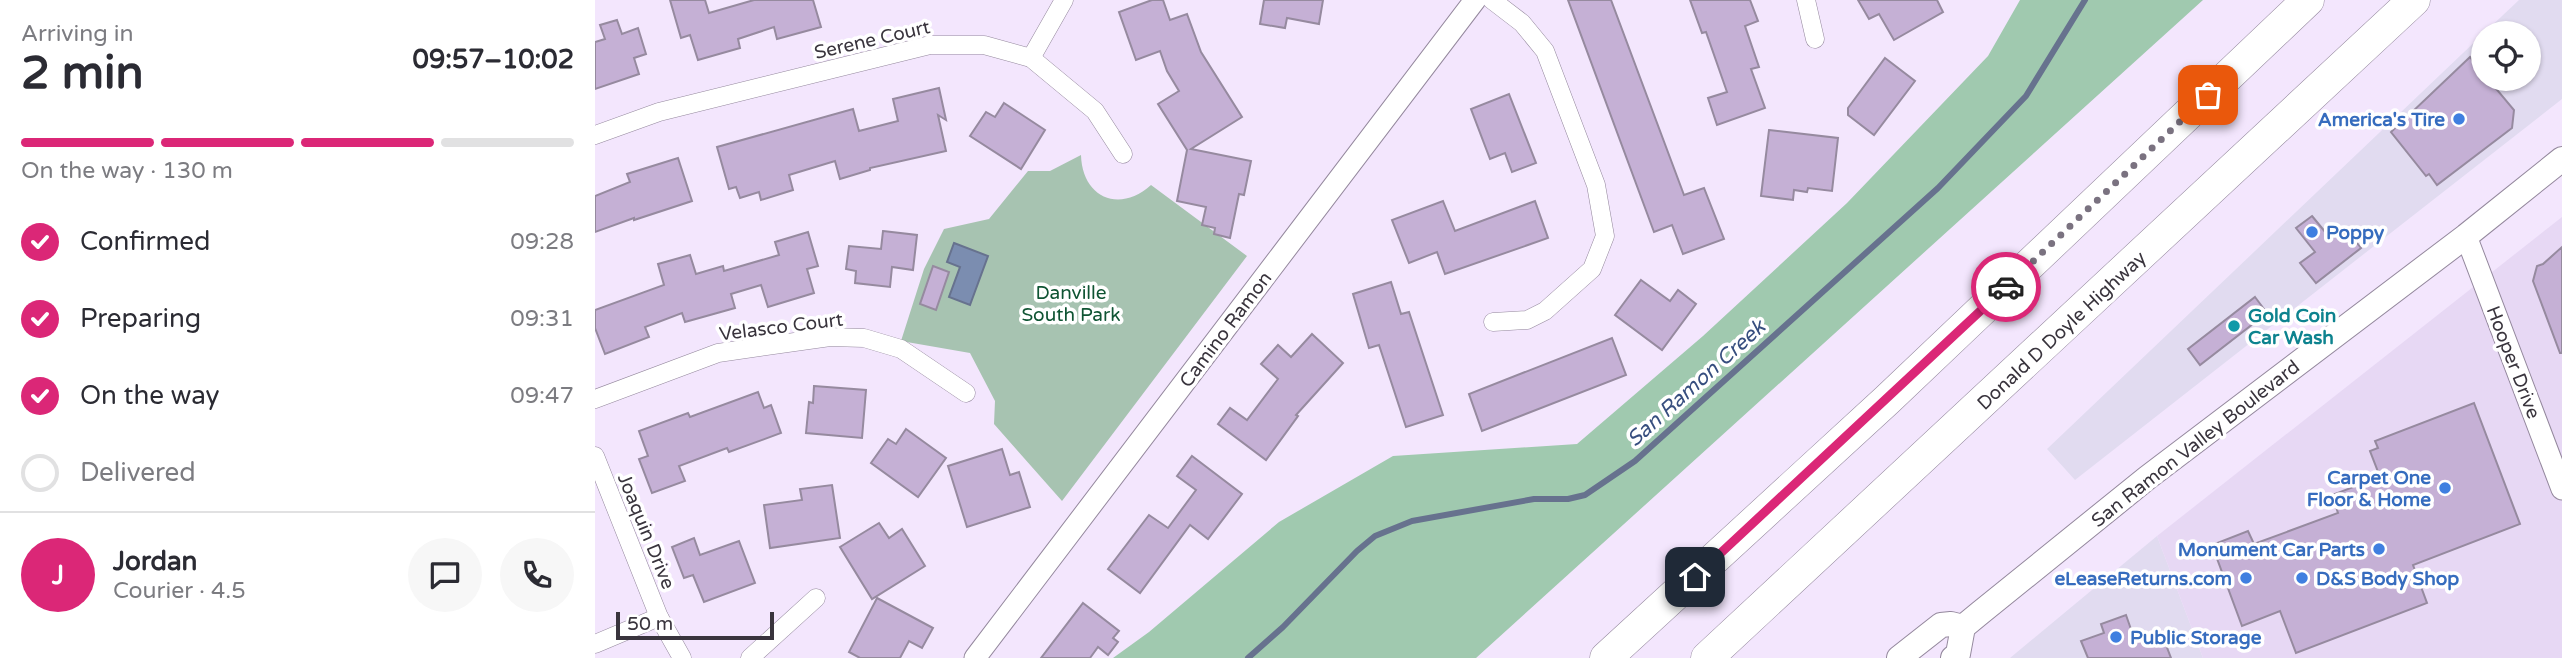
<!DOCTYPE html>
<html lang="en">
<head>
<meta charset="utf-8">
<style>
	:root { --surface:#fff; --page:#f7f7f7; --text:#2b2b33; --muted:#7c7c81; --line:#e1e1e2; --accent:#db2777 }
	body { margin:0; font-family:"Varela Round",sans-serif; background:var(--page); color:var(--text); height:100vh; display:flex; flex-direction:column; font-size:26px; white-space:nowrap }
	* { box-sizing:border-box; margin:0 }
	p { font-size:23px; color:var(--muted) }
	.icon { flex:none; width:38px; height:38px; fill:none; stroke:currentColor; stroke-width:2; stroke-linecap:round; stroke-linejoin:round }
	.map { position:relative; flex:1; overflow:hidden }
	.details { display:flex; flex-direction:column; background:var(--surface); width:595px }
	.details>* { flex:none }
	.buttons { position:absolute; left:1876px; top:21px; display:grid; gap:14px }
	.buttons a { display:grid; place-items:center; width:70px; height:70px; border-radius:50%; background:var(--surface); box-shadow:0 2px 5px #0004; font-size:35px }
	.scale { position:absolute; left:21px; bottom:18px; width:158px; box-sizing:border-box; padding-left:7px; border:4px solid #39343d; border-top:0; font-size:19px; line-height:24px; white-space:nowrap; color:#39343d; -webkit-text-stroke:5px #fff; paint-order:stroke }
	.pin { position:absolute; display:grid; place-items:center; width:60px; height:60px; color:#fff; margin:-30px; border-radius:14px; box-shadow:0 4px 10px #0006 }
	.courier { position:absolute; display:grid; place-items:center; width:70px; height:70px; margin:-35px; border:5px solid #db2777; border-radius:50%; background:#fff; color:#222; box-shadow:0 2px 9px #0007 }
	.overview em { font-style:normal; font-weight:700 }
	.overview div { display:flex; flex-direction:column-reverse }
	.overview { display:flex; align-items:center; justify-content:space-between; height:119px; padding:0 21px }
	h1 { font-size:46px; font-weight:700; line-height:52px }
	.bar { display:grid; grid-template-columns:repeat(4,1fr); gap:10px 7px; align-content:center; height:84px; padding:0 21px }
	.bar i { height:9px; border-radius:5px; background:var(--line) }
	.bar .current { background:var(--accent) }
	.bar p { grid-column:span 4 }
	.line { display:flex; align-items:center; gap:18px; padding:0 21px; border-top:2px solid var(--line) }
	.line div { flex:1 }
	.round { display:grid; place-items:center; flex:none; width:74px; height:74px; border-radius:37px; background:var(--page) }
	ol { padding:0 21px; list-style:none }
	li { display:flex; align-items:center; gap:21px; height:77px }
	li p { margin-inline-start:auto }
	li .icon { padding:7px; border-radius:50%; background:var(--accent); color:#fff; stroke-width:4 }
	li:last-child { color:var(--muted) }
	li i { width:38px; height:38px; border:4px solid var(--line); border-radius:50% }
	main { display:flex; flex:1; min-height:0 }
	.map>svg:first-child { display:block }
	.commercial { fill:#e1dbf0 }
	.built { fill:#e7d8f4 }
	.green { fill:#a7c3b1 }
	.forest { fill:#a0c9af }
	.water { fill:#7b8db0; stroke:#67728e; stroke-width:2 }
	.lines { fill:none; stroke-linecap:round; stroke-linejoin:round }
	.stream { stroke:#67728e; stroke-width:6 }
	.building { fill:#c5b0d5; stroke:#968a9f; stroke-width:2 }
	.minor-casing { stroke:#94889d; stroke-width:19 }
	.tertiary-casing { stroke:#94889d; stroke-width:23 }
	.secondary-casing { stroke:#94889d; stroke-width:26 }
	.motorway-casing { stroke:#94889d; stroke-width:33 }
	.minor { stroke:#fff; stroke-width:18 }
	.tertiary { stroke:#fff; stroke-width:21 }
	.secondary { stroke:#fff; stroke-width:24 }
	.motorway { stroke:#fff; stroke-width:32 }
	.done { stroke:#7a7280; stroke-width:7; stroke-dasharray:0 12.6 }
	.route { stroke:#db2777; stroke-width:9 }
	.shop-dot { fill:#3f7fe0; stroke:#fff; stroke-width:2.5 }
	.culture-dot { fill:#0f9aa8; stroke:#fff; stroke-width:2.5 }
	.labels { text-anchor:middle; stroke-width:7; stroke-linejoin:round; paint-order:stroke }
	.street-label { font-size:19px; fill:#39343d; stroke:#fff }
	.shop-label { font-size:19px; font-weight:bold; fill:#366cbe; stroke:#fff; text-anchor:end }
	.park-label { font-size:19px; fill:#0f5433; stroke:#fff }
	.culture-label { font-size:19px; font-weight:bold; fill:#0d838f; stroke:#fff; text-anchor:start }
	.water-label { font-size:21px; font-style:italic; fill:#374e7f; stroke:#fff }
</style>
</head>
<body>
<main>
<section class="details">
<div class="overview"><div><h1>2 min</h1><p>Arriving in</p></div><em>09:57–10:02</em></div>
<div class="bar"><i class="current"></i><i class="current"></i><i class="current"></i><i></i><p>On the way · 130 m</p></div>
<ol>
<li><svg class="icon" aria-label="check" viewBox="0 0 24 24"><path d="M5 12l5 5 9-10"/></svg>Confirmed<p>09:28</p></li>
<li><svg class="icon" aria-label="check" viewBox="0 0 24 24"><path d="M5 12l5 5 9-10"/></svg>Preparing<p>09:31</p></li>
<li><svg class="icon" aria-label="check" viewBox="0 0 24 24"><path d="M5 12l5 5 9-10"/></svg>On the way<p>09:47</p></li>
<li><i></i>Delivered</li>
</ol>
<div class="line" style="height:126px"><b class="round" style="background:var(--accent);color:#fff">J</b><div><b>Jordan</b><p>Courier · 4.5</p></div><a class="round"><svg class="icon" aria-label="chat" viewBox="0 0 24 24"><path d="M4 5h16v11H9l-5 4z"/></svg></a><a class="round"><svg class="icon" aria-label="phone" viewBox="0 0 24 24"><path d="M5 4h4l2 5-3 2q2 4 5 5l2-3 5 2v4C11 20 4 13 5 4z"/></svg></a></div>
</section>
<div class="map">
<svg width="1967" height="658" viewBox="0 0 1967 658">
	<rect width="100%" height="100%" fill="#f3e6fd"/>
	<g class="commercial">
		<path d="M 1924,0 L 1967,0 L 1967,99 L 1480,480 L 1452,449 L 1888,34 L 1888,79 L 1934,79 L 1934,33 L 1889,33 Z"/>
		<path d="M 1562,536 L 1608,658 L 1415,658 Z"/>
	</g>
	<path class="built" d="M 1967,217 L 1967,658 L 1608,658 L 1562,536 Z"/>
	<path class="green" d="M 486,155 C 487,197 524,214 556,185 L 652,256 L 467,501 L 399,424 L 400,401 L 375,353 L 306,341 L 329,269 L 349,229 L 394,219 L 433,171 L 455,171 Z"/>
	<path class="forest" d="M 1425,0 L 1608,0 L 881,658 L 518,658 L 554,632 L 684,522 L 798,456 L 982,444 L 1108,336 L 1252,203 L 1393,56 Z"/>
	<path class="water" d="M 359,243 L 393,256 L 375,305 L 354,297 L 365,267 L 352,262 Z"/>
	<g class="lines">
		<path class="stream" d="M 653,658 L 688,627 L 762,551 L 780,536 L 817,521 L 939,499 L 973,499 L 990,495 L 1040,461 L 1343,188 L 1431,96 L 1490,0"/>
	</g>
	<g class="building">
		<path d="M 75,0 L 110,0 L 114,13 L 159,0 L 218,0 L 226,27 L 182,39 L 179,27 L 143,39 L 145,48 L 103,60 L 95,35 L 86,38 Z"/>
		<path d="M 557,0 L 568,0 L 575,20 L 592,14 L 606,52 L 647,117 L 596,149 L 656,161 L 649,195 L 644,194 L 635,238 L 619,234 L 620,228 L 607,225 L 611,207 L 582,201 L 592,150 L 563,104 L 584,91 L 572,71 L 565,51 L 541,60 L 524,12 Z"/>
		<path d="M 669,0 L 728,0 L 724,24 L 692,18 L 690,28 L 665,24 Z"/>
		<path d="M 973,0 L 1016,0 L 1089,195 L 1109,188 L 1129,239 L 1088,254 L 1077,225 L 1059,232 Z"/>
		<path d="M 1095,0 L 1155,0 L 1163,21 L 1150,26 L 1164,67 L 1156,69 L 1170,108 L 1122,125 L 1113,98 L 1132,92 L 1111,32 L 1107,33 Z"/>
		<path d="M 1263,0 L 1342,0 L 1348,12 L 1299,40 L 1284,14 L 1274,19 Z"/>
		<path d="M 22,20 L 27,34 L 43,28 L 51,54 L 39,58 L 44,74 L 0,89 L 0,42 L 10,39 L 5,25 Z"/>
		<path d="M 1875,57 L 1888,73 L 1888,79 L 1893,79 L 1919,110 L 1917,128 L 1842,185 L 1834,174 L 1831,176 L 1796,132 Z"/>
		<path d="M 1290,58 L 1320,81 L 1279,135 L 1253,115 L 1253,108 Z"/>
		<path d="M 344,88 L 351,120 L 343,115 L 351,151 L 275,168 L 275,170 L 245,179 L 240,161 L 194,175 L 198,190 L 166,200 L 164,192 L 145,198 L 141,187 L 134,189 L 122,147 L 258,109 L 264,131 L 303,121 L 298,99 Z"/>
		<path d="M 914,94 L 941,163 L 917,172 L 910,153 L 895,159 L 876,109 Z"/>
		<path d="M 409,103 L 450,130 L 426,169 L 375,136 L 391,112 L 400,117 Z"/>
		<path d="M 1174,130 L 1243,138 L 1237,191 L 1213,188 L 1212,192 L 1199,190 L 1198,200 L 1166,196 Z"/>
		<path d="M 83,158 L 97,201 L 39,220 L 39,218 L 0,232 L 0,196 L 35,182 L 32,174 Z"/>
		<path d="M 848,201 L 860,231 L 940,201 L 953,238 L 850,274 L 842,252 L 814,263 L 797,220 Z"/>
		<path d="M 1717,216 L 1736,239 L 1750,228 L 1766,248 L 1721,283 L 1705,263 L 1720,252 L 1701,228 Z"/>
		<path d="M 288,231 L 322,235 L 318,270 L 297,267 L 295,287 L 260,283 L 261,271 L 251,269 L 254,246 L 286,249 Z"/>
		<path d="M 213,232 L 223,266 L 212,269 L 219,293 L 173,307 L 166,285 L 136,294 L 140,308 L 90,322 L 87,313 L 50,327 L 54,337 L 10,354 L 0,328 L 0,310 L 69,285 L 63,264 L 95,255 L 101,274 L 128,266 L 129,271 L 184,255 L 180,242 Z"/>
		<path d="M 1967,247 L 1967,353 L 1965,353 L 1938,281 L 1942,266 L 1948,264 Z"/>
		<path d="M 338,266 L 354,272 L 341,310 L 325,304 Z"/>
		<path d="M 1046,280 L 1075,301 L 1083,290 L 1101,304 L 1067,350 L 1020,315 Z"/>
		<path d="M 796,282 L 806,314 L 814,312 L 848,415 L 811,427 L 784,345 L 774,348 L 758,294 Z"/>
		<path d="M 1660,297 L 1672,313 L 1605,365 L 1593,349 Z"/>
		<path d="M 717,334 L 748,363 L 701,415 L 703,416 L 671,460 L 623,424 L 635,408 L 652,420 L 683,379 L 666,364 L 683,345 L 696,357 Z"/>
		<path d="M 1017,338 L 1031,375 L 887,431 L 874,394 Z"/>
		<path d="M 219,386 L 271,390 L 267,438 L 211,433 L 214,402 L 218,403 Z"/>
		<path d="M 163,392 L 169,408 L 176,405 L 186,433 L 134,452 L 132,448 L 84,466 L 90,481 L 57,493 L 44,459 L 53,456 L 44,431 L 93,413 L 95,417 Z"/>
		<path d="M 1879,403 L 1925,524 L 1818,565 L 1832,603 L 1701,653 L 1685,611 L 1647,626 L 1617,545 L 1653,531 L 1659,544 L 1743,513 L 1737,495 L 1785,477 L 1775,451 L 1783,448 L 1780,441 Z"/>
		<path d="M 311,429 L 351,458 L 323,497 L 276,463 L 293,439 L 301,444 Z"/>
		<path d="M 407,449 L 415,475 L 424,472 L 435,507 L 372,527 L 353,466 Z"/>
		<path d="M 597,456 L 647,494 L 613,539 L 595,525 L 545,593 L 513,569 L 554,515 L 573,528 L 601,490 L 582,476 Z"/>
		<path d="M 237,485 L 245,538 L 175,548 L 169,505 L 207,500 L 205,489 Z"/>
		<path d="M 284,523 L 294,538 L 307,529 L 330,566 L 277,599 L 245,547 Z"/>
		<path d="M 99,538 L 105,555 L 144,541 L 160,583 L 109,602 L 98,575 L 89,578 L 77,547 Z"/>
		<path d="M 282,598 L 338,628 L 327,648 L 314,641 L 305,658 L 265,658 L 254,652 Z"/>
		<path d="M 488,603 L 524,631 L 518,638 L 523,642 L 513,655 L 503,647 L 495,658 L 446,658 Z"/>
		<path d="M 1531,615 L 1538,635 L 1543,633 L 1546,639 L 1566,632 L 1576,658 L 1493,658 L 1486,641 L 1509,633 L 1506,624 Z"/>
	</g>
	<g class="lines">
		<defs>
			<g id="minor">
				<path d="M 897,0 L 927,23 L 950,51 L 1001,185 L 1010,236 L 997,269 L 950,311 L 932,320 L 898,322"/>
				<path d="M 1211,0 L 1220,39"/>
				<path d="M 436,58 L 469,0"/>
				<path d="M 0,135 L 64,112 L 335,45 L 389,45 L 436,58 L 500,111 L 528,154"/>
				<path d="M 0,399 L 123,353 L 235,337 L 269,338 L 306,349 L 371,393"/>
				<path d="M 0,456 L 64,617 L 87,658"/>
				<path d="M 0,644 L 64,617"/>
				<path d="M 155,658 L 221,598"/>
			</g>
			<g id="tertiary">
				<path d="M 1871,236 L 1967,489"/>
				<path d="M 380,658 L 880,0"/>
			</g>
			<g id="secondary">
				<path d="M 1304,658 L 1346,625 L 1356,624 L 1368,627"/>
				<path d="M 1358,658 L 1363,654 L 1368,627 L 1385,613 L 1552,478 L 1871,236 L 1967,159"/>
			</g>
			<g id="motorway">
				<path d="M 1011,658 L 1292,400 L 1713,0"/>
				<path d="M 1112,658 L 1819,0"/>
			</g>
		</defs>
		<use href="#minor" class="minor-casing"/>
		<use href="#tertiary" class="tertiary-casing"/>
		<use href="#secondary" class="secondary-casing"/>
		<use href="#motorway" class="motorway-casing"/>
		<use href="#minor" class="minor"/>
		<use href="#tertiary" class="tertiary"/>
		<use href="#secondary" class="secondary"/>
		<use href="#motorway" class="motorway"/>
	</g>
	<g class="lines">
		<path class="done" d="M 1411,287 L 1613,95"/>
		<path class="route" d="M 1100,577 L 1411,287"/>
	</g>
	<g class="shop-dot">
		<circle cx="1864" cy="119" r="7"/>
		<circle cx="1717" cy="232" r="7"/>
		<circle cx="1850" cy="488" r="7"/>
		<circle cx="1784" cy="549" r="7"/>
		<circle cx="1651" cy="578" r="7"/>
		<circle cx="1707" cy="578" r="7"/>
		<circle cx="1521" cy="637" r="7"/>
	</g>
	<circle class="culture-dot" cx="1639" cy="326" r="7"/>
	<g class="labels">
		<g class="street-label">
			<text transform="translate(277 39) rotate(-13)" y="7">Serene Court</text>
			<text transform="translate(186 326) rotate(-7)" y="7">Velasco Court</text>
			<text transform="translate(630 329) rotate(-53)" y="7">Camino Ramon</text>
			<text transform="translate(1466 330) rotate(-43)" y="7">Donald D Doyle Highway</text>
			<text transform="translate(1919 362) rotate(69)" y="7">Hooper Drive</text>
			<text transform="translate(1600 443) rotate(-38)" y="7">San Ramon Valley Boulevard</text>
			<text transform="translate(52 531) rotate(68)" y="7">Joaquin Drive</text>
		</g>
		<g class="shop-label">
			<text x="1850" y="126">America's Tire</text>
			<text x="1731" y="239" text-anchor="start">Poppy</text>
			<text x="1836" y="484">Carpet One<tspan x="1836" dy="22">Floor &amp; Home</tspan></text>
			<text x="1770" y="556">Monument Car Parts</text>
			<text x="1637" y="585">eLeaseReturns.com</text>
			<text x="1721" y="585" text-anchor="start">D&amp;S Body Shop</text>
			<text x="1535" y="644" text-anchor="start">Public Storage</text>
		</g>
		<g class="park-label">
			<text x="476" y="299">Danville<tspan x="476" dy="22">South Park</tspan></text>
		</g>
		<g class="culture-label">
			<text x="1653" y="322">Gold Coin<tspan x="1653" dy="22">Car Wash</tspan></text>
		</g>
		<g class="water-label">
			<text transform="translate(1101 383) rotate(-42)" y="7">San Ramon Creek</text>
		</g>
	</g>
</svg>
<div class="buttons">
<a><svg class="icon" aria-label="locate" viewBox="0 0 24 24"><circle cx="12" cy="12" r="6"/><path d="M12 2v4M12 18v4M2 12h4M18 12h4"/></svg></a>
</div>
<div class="scale">50 m</div>
<div class="pin" style="left:1613px;top:95px;background:#ea580c"><svg class="icon" aria-label="bag" viewBox="0 0 24 24"><path d="M5 8h14l-1 12H6zM9 8a3 3 0 0 1 6 0"/></svg></div>
<div class="pin" style="left:1100px;top:577px;background:#1f2937"><svg class="icon" aria-label="home" viewBox="0 0 24 24"><path d="M3 11l9-7 9 7M6 9v11h12V9"/></svg></div>
<div class="courier" style="left:1411px;top:287px"><svg class="icon" aria-label="car" viewBox="0 0 24 24"><path d="M5 17H2v-5l4-1 3-4h7l3 4 3 1v5h-3M9 17h6M6 11h13"/><circle cx="7" cy="17" r="2"/><circle cx="17" cy="17" r="2"/></svg></div>
</div>
</main>
</body>
</html>
